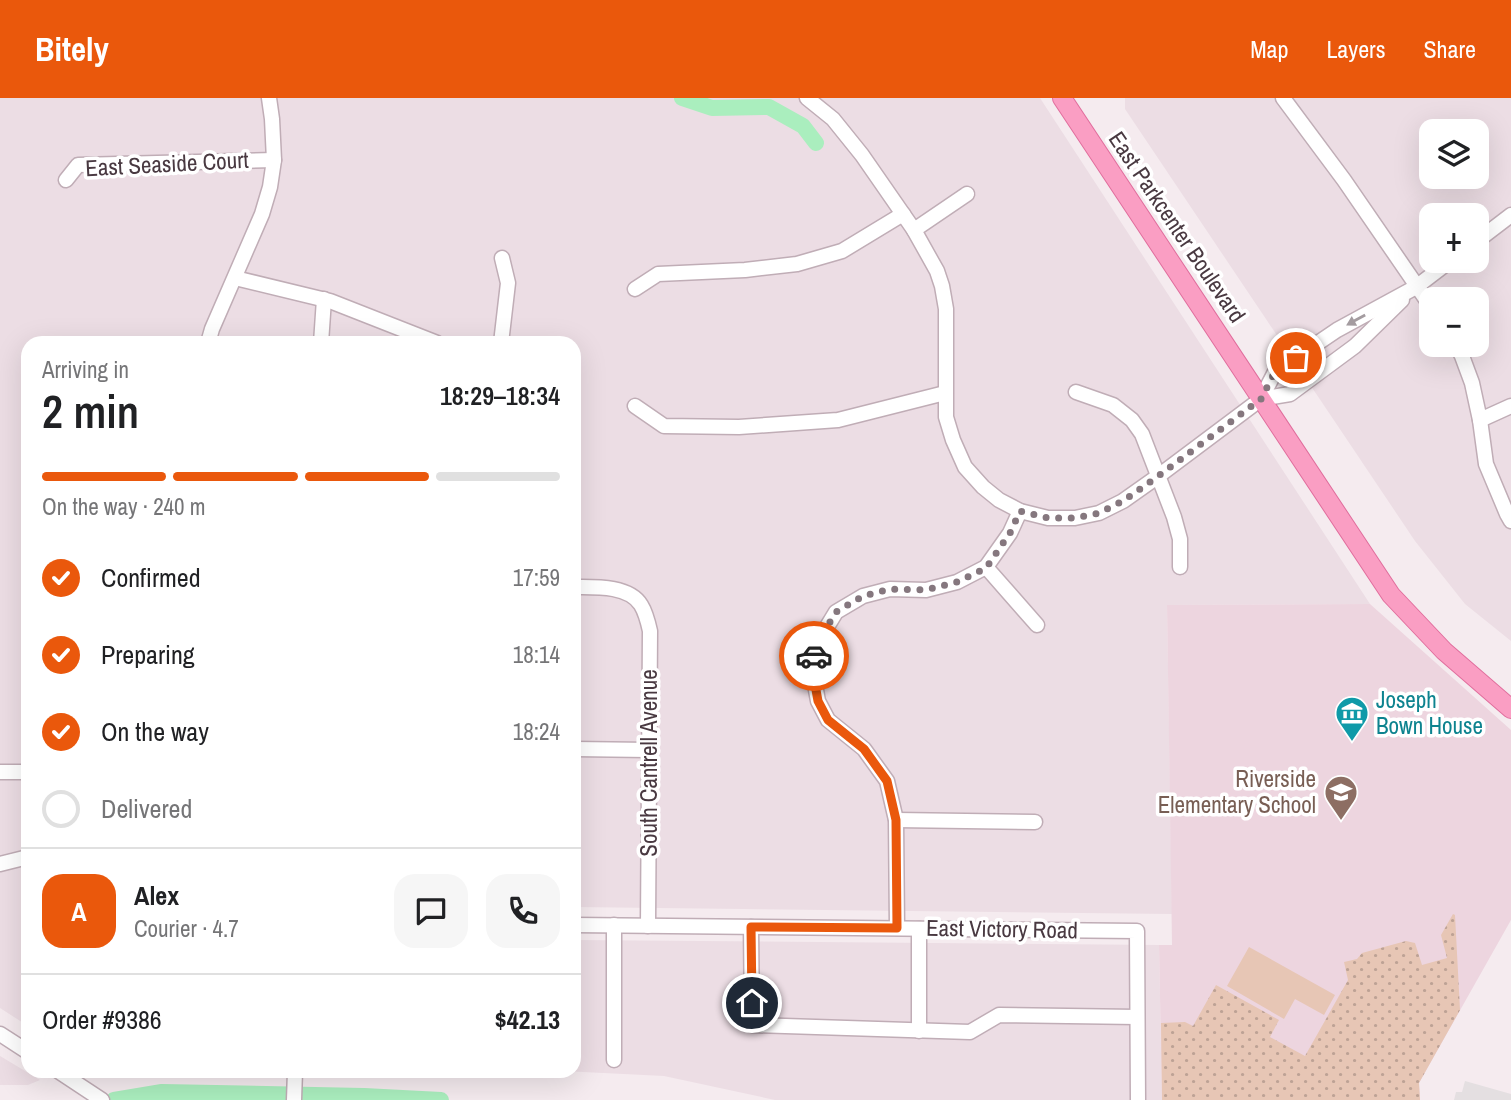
<!DOCTYPE html>
<html lang="en">
<head>
<meta charset="utf-8">
<style>
	:root { --surface:#fff; --page:#f6f6f6; --text:#202124; --muted:#757577; --line:#e0e0e0; --accent:#ea580c }
	body { margin:0; font-family:"Archivo Narrow",sans-serif; background:var(--page); color:var(--text); height:100vh; display:flex; flex-direction:column; font-size:26px; white-space:nowrap }
	* { box-sizing:border-box; margin:0 }
	p { font-size:23px; color:var(--muted) }
	.icon { flex:none; width:38px; height:38px; fill:none; stroke:currentColor; stroke-width:2; stroke-linecap:round; stroke-linejoin:round }
	.map { position:relative; flex:1; overflow:hidden }
	.drawer { position:absolute; left:21px; top:238px; width:560px; height:742px; display:flex; flex-direction:column; background:var(--surface); border-radius:21px; box-shadow:0 7px 28px #0002 }
	.drawer>* { flex:none }
	.tools { position:absolute; left:1419px; top:21px; display:grid; gap:14px }
	.tools a { display:grid; place-items:center; width:70px; height:70px; border-radius:14px; background:var(--surface); box-shadow:0 7px 28px #0002; font-size:35px }
	.pin { position:absolute; display:grid; place-items:center; width:60px; height:60px; color:#fff; margin:-30px; border:4px solid #fff; border-radius:50%; box-shadow:0 2px 7px #0007 }
	.courier { position:absolute; display:grid; place-items:center; width:70px; height:70px; margin:-35px; border:5px solid #ea580c; border-radius:50%; background:#fff; color:#222; box-shadow:0 2px 9px #0007 }
	.overview em { font-style:normal; font-weight:600 }
	.overview div { display:flex; flex-direction:column-reverse }
	.overview { display:flex; align-items:center; justify-content:space-between; height:119px; padding:0 21px }
	h1 { font-size:46px; font-weight:600; line-height:52px }
	.bar { display:grid; grid-template-columns:repeat(4,1fr); gap:10px 7px; align-content:center; height:84px; padding:0 21px }
	.bar i { height:9px; border-radius:5px; background:var(--line) }
	.bar .selected { background:var(--accent) }
	.bar p { grid-column:span 4 }
	.line { display:flex; align-items:center; gap:18px; padding:0 21px; border-top:2px solid var(--line) }
	.line div { flex:1 }
	.round { display:grid; place-items:center; flex:none; width:74px; height:74px; border-radius:21px; background:var(--page) }
	ol { padding:0 21px; list-style:none }
	li { display:flex; align-items:center; gap:21px; height:77px }
	li p { margin-inline-start:auto }
	li .icon { padding:7px; border-radius:50%; background:var(--accent); color:#fff; stroke-width:4 }
	li:last-child { color:var(--muted) }
	li i { width:38px; height:38px; border:4px solid var(--line); border-radius:50% }
	header { display:flex; align-items:center; gap:42px; box-sizing:border-box; height:98px; padding:0 35px; background:var(--accent); color:#fff }
	header strong { font-size:33px }
	nav { display:flex; gap:38px; margin-inline-start:auto; font-size:24px }
	.map>svg:first-child { display:block }
	.residential { fill:#ecdde4; fill-rule:evenodd }
	.education { fill:#edd5df }
	.grass { fill:url(#grass-dots) }
	.pitch { fill:#e7c6b5 }
	.parking { fill:#e4dfe1 }
	.lines { fill:none; stroke-linecap:round; stroke-linejoin:round }
	.canal { stroke:#aaeebe; stroke-width:16 }
	.minor-casing { stroke:#c0adb6; stroke-width:17 }
	.major-casing { stroke:#e06e9d; stroke-width:20 }
	.minor { stroke:#fff; stroke-width:14 }
	.major { stroke:#fa9ec3; stroke-width:18 }
	.oneway { fill:#a49ca0 }
	.done { stroke:#85777e; stroke-width:7; stroke-dasharray:0 12.6 }
	.route { stroke:#ea580c; stroke-width:9 }
	.labels { text-anchor:middle; stroke-width:7; stroke-linejoin:round; paint-order:stroke }
	.street-label { font-size:23px; fill:#493941; stroke:#fff }
	.culture-label { font-size:23px; fill:#0d838f; stroke:#fff; text-anchor:start }
	.education-label { font-size:23px; fill:#785e54; stroke:#fff; text-anchor:end }
</style>
</head>
<body>
<header>
<strong>Bitely</strong>
<nav><a>Map</a><a>Layers</a><a>Share</a></nav>
</header>
<div class="map">
<svg width="1511" height="1002" viewBox="0 0 1511 1002">
	<defs>
		<pattern id="grass-dots" width="8" height="8" patternUnits="userSpaceOnUse" patternTransform="scale(1.75)"><rect width="8" height="8" fill="#e7c6b5"/><path d="M2 2h.1M6 6h.1" fill="none" stroke="#bda295" stroke-width="1.8" stroke-linecap="round"/></pattern>
	</defs>
	<rect width="100%" height="100%" fill="#f5ebef"/>
	<g class="residential">
		<path d="M 0,0 L 1040,0 L 1370,506 L 1167,507 L 1172,816 L 574,809 L 574,245 L 28,245 L 28,928 L 0,910 Z"/>
		<path d="M 1125,0 L 1511,0 L 1511,543 L 1465,506 L 1415,443 L 1125,11 ZM 1432,33 L 1477,33 L 1477,79 L 1432,79 ZM 1432,117 L 1477,117 L 1477,163 L 1432,163 ZM 1432,201 L 1477,201 L 1477,247 L 1432,247 Z"/>
		<path d="M 574,842 L 1159,847 L 1162,1002 L 775,1002 L 664,978 L 563,973 L 574,973 Z"/>
		<path d="M 0,958 L 40,982 L 28,987 L 0,987 Z"/>
	</g>
	<path class="education" d="M 1370,506 L 1511,632 L 1511,822 L 1419,985 L 1420,1002 L 1162,1002 L 1159,847 L 1172,847 L 1167,507 Z"/>
	<path class="grass" d="M 1453,816 L 1455,817 L 1460,912 L 1419,985 L 1420,1002 L 1162,1002 L 1161,925 L 1185,924 L 1193,928 L 1216,887 L 1279,922 L 1270,939 L 1305,958 L 1348,882 L 1344,864 L 1357,861 L 1362,855 L 1406,843 L 1415,845 L 1422,867 L 1447,860 L 1441,837 Z"/>
	<path class="pitch" d="M 1249,849 L 1335,897 L 1324,917 L 1295,901 L 1284,921 L 1227,888 Z"/>
	<path class="parking" d="M 1465,983 L 1511,996 L 1511,1002 L 1454,1002 L 1456,994 L 1462,994 Z"/>
	<g class="lines">
		<g class="canal">
			<path d="M 682,0 L 712,10 L 769,9 L 803,28 L 816,45"/>
			<path d="M 114,1002 L 162,994 L 364,998 L 441,1002"/>
		</g>
		<defs>
			<g id="minor">
				<path d="M 807,0 L 833,21 L 862,57 L 914,132 L 937,173 L 942,188 L 946,211 L 946,319 L 953,342 L 965,369 L 983,389 L 999,402 L 1020,413 L 1048,420 L 1075,420 L 1099,415 L 1123,403 L 1157,379 L 1261,301 L 1275,274 L 1337,232 L 1416,189 L 1450,163"/>
				<path d="M 1283,0 L 1344,82 L 1432,210"/>
				<path d="M 66,82 L 78,67 L 274,62"/>
				<path d="M 914,132 L 967,96"/>
				<path d="M 1477,143 L 1511,117"/>
				<path d="M 235,180 L 330,203 L 437,245"/>
				<path d="M 635,191 L 658,176 L 745,172 L 797,166 L 842,153 L 903,116"/>
				<path d="M 208,245 L 212,231 L 262,116 L 270,89 L 274,62 L 272,21 L 269,0"/>
				<path d="M 321,245 L 324,201"/>
				<path d="M 501,245 L 508,185 L 502,160"/>
				<path d="M 1456,247 L 1462,258 L 1472,285 L 1480,322 L 1486,366 L 1507,416 L 1511,423"/>
				<path d="M 1076,294 L 1113,307 L 1132,322 L 1142,336 L 1174,419 L 1180,441 L 1180,469"/>
				<path d="M 1261,301 L 1290,296 L 1355,248 L 1402,202"/>
				<path d="M 635,308 L 664,328 L 739,329 L 838,322 L 945,295"/>
				<path d="M 1480,322 L 1511,308"/>
				<path d="M 986,469 L 1037,527"/>
				<path d="M 574,489 C 594,489 629,487 641,507 C 646,515 648,524 650,533 L 648,828"/>
				<path d="M 574,651 L 649,652"/>
				<path d="M 0,674 L 28,674"/>
				<path d="M 896,722 L 1035,724"/>
				<path d="M 0,766 L 28,759"/>
				<path d="M 574,827 L 1137,833 L 1138,1002"/>
				<path d="M 614,827 L 614,962"/>
				<path d="M 751,829 L 752,927 L 970,934 L 999,917 L 1137,919"/>
				<path d="M 897,830 L 896,722 L 887,683 L 864,651 L 828,622 L 818,603 L 814,581 L 814,560 L 822,537 L 836,514 L 863,498 L 890,491 L 926,492 L 957,484 L 986,469 L 1010,435 L 1020,413"/>
				<path d="M 919,933 L 919,831"/>
				<path d="M 0,936 L 28,954"/>
				<path d="M 58,973 L 102,1002"/>
				<path d="M 294,1002 L 295,973"/>
			</g>
			<path id="major" d="M 1062,0 L 1391,497 L 1444,553 L 1511,611"/>
		</defs>
		<use href="#minor" class="minor-casing"/>
		<use href="#major" class="major-casing"/>
		<use href="#minor" class="minor"/>
		<use href="#major" class="major"/>
	</g>
	<defs><path id="oneway-solid" d="M-6-.8H1V-3.2L6.5 0L1 3.2V.8H-6Z" transform="scale(1.75)"/></defs>
	<use class="oneway" href="#oneway-solid" transform="translate(1356 222) rotate(151)"/>
	<g class="lines">
		<path class="done" d="M 814,558 L 822,537 L 836,514 L 863,498 L 890,491 L 926,492 L 957,484 L 986,470 L 1010,435 L 1020,413 L 1048,420 L 1075,420 L 1099,415 L 1123,403 L 1157,379 L 1261,301 L 1275,274 L 1296,260"/>
		<path class="route" d="M 752,905 L 751,829 L 897,830 L 896,722 L 887,683 L 864,651 L 828,622 L 818,603 L 814,581 L 814,558"/>
	</g>
	<defs>
		<symbol id="museum-pin" viewBox="-11 -11 22 30"><path d="M0 17L-7.5 6A9.5 9.5 0 1 1 7.5 6Z" fill="#0f9aa8" stroke="#fff"/><path d="M0-6L6-3V-2H-6V-3ZM-5-1h2V3h-2ZM-1-1h2V3h-2ZM3-1h2V3H3ZM-6 4H6V6H-6Z" fill="#fff"/></symbol>
		<symbol id="school-pin" viewBox="-11 -11 22 30"><path d="M0 17L-7.5 6A9.5 9.5 0 1 1 7.5 6Z" fill="#8d6e63" stroke="#fff"/><path d="M0-5L7-2L0 1L-7-2ZM-4 1L0 2.5L4 1V4Q0 6-4 4Z" fill="#fff"/></symbol>
	</defs>
	<g fill-rule="evenodd">
		<use href="#museum-pin" x="1333" y="596" width="38" height="52"/>
		<use href="#school-pin" x="1322" y="675" width="38" height="52"/>
	</g>
	<g class="labels">
		<g class="street-label">
			<text transform="translate(167 66) rotate(-3)" y="8">East Seaside Court</text>
			<text transform="translate(1177 129) rotate(56)" y="8">East Parkcenter Boulevard</text>
			<text transform="translate(649 665) rotate(-90)" y="8">South Cantrell Avenue</text>
			<text transform="translate(1002 831) rotate(1)" y="8">East Victory Road</text>
		</g>
		<g class="culture-label">
			<text x="1376" y="610">Joseph<tspan x="1376" dy="26">Bown House</tspan></text>
		</g>
		<g class="education-label">
			<text x="1316" y="689">Riverside<tspan x="1316" dy="26">Elementary School</tspan></text>
		</g>
	</g>
</svg>
<div class="tools">
<a><svg class="icon" aria-label="layers" viewBox="0 0 24 24"><path d="M12 4l9 5-9 5-9-5zM3 14l9 5 9-5"/></svg></a>
<a>+</a>
<a>−</a>
</div>
<div class="pin" style="left:1296px;top:260px;background:#ea580c"><svg class="icon" aria-label="bag" viewBox="0 0 24 24"><path d="M5 8h14l-1 12H6zM9 8a3 3 0 0 1 6 0"/></svg></div>
<div class="pin" style="left:752px;top:905px;background:#1f2937"><svg class="icon" aria-label="home" viewBox="0 0 24 24"><path d="M3 11l9-7 9 7M6 9v11h12V9"/></svg></div>
<div class="courier" style="left:814px;top:558px"><svg class="icon" aria-label="car" viewBox="0 0 24 24"><path d="M5 17H2v-5l4-1 3-4h7l3 4 3 1v5h-3M9 17h6M6 11h13"/><circle cx="7" cy="17" r="2"/><circle cx="17" cy="17" r="2"/></svg></div>
<section class="drawer">
<div class="overview"><div><h1>2 min</h1><p>Arriving in</p></div><em>18:29–18:34</em></div>
<div class="bar"><i class="selected"></i><i class="selected"></i><i class="selected"></i><i></i><p>On the way · 240 m</p></div>
<ol>
<li><svg class="icon" aria-label="check" viewBox="0 0 24 24"><path d="M5 12l5 5 9-10"/></svg>Confirmed<p>17:59</p></li>
<li><svg class="icon" aria-label="check" viewBox="0 0 24 24"><path d="M5 12l5 5 9-10"/></svg>Preparing<p>18:14</p></li>
<li><svg class="icon" aria-label="check" viewBox="0 0 24 24"><path d="M5 12l5 5 9-10"/></svg>On the way<p>18:24</p></li>
<li><i></i>Delivered</li>
</ol>
<div class="line" style="height:126px"><b class="round" style="background:var(--accent);color:#fff">A</b><div><b>Alex</b><p>Courier · 4.7</p></div><a class="round"><svg class="icon" aria-label="chat" viewBox="0 0 24 24"><path d="M4 5h16v11H9l-5 4z"/></svg></a><a class="round"><svg class="icon" aria-label="phone" viewBox="0 0 24 24"><path d="M5 4h4l2 5-3 2q2 4 5 5l2-3 5 2v4C11 20 4 13 5 4z"/></svg></a></div>
<div class="line" style="height:91px"><div>Order #9386</div><b>$42.13</b></div>
</section>
</div>
</body>
</html>
